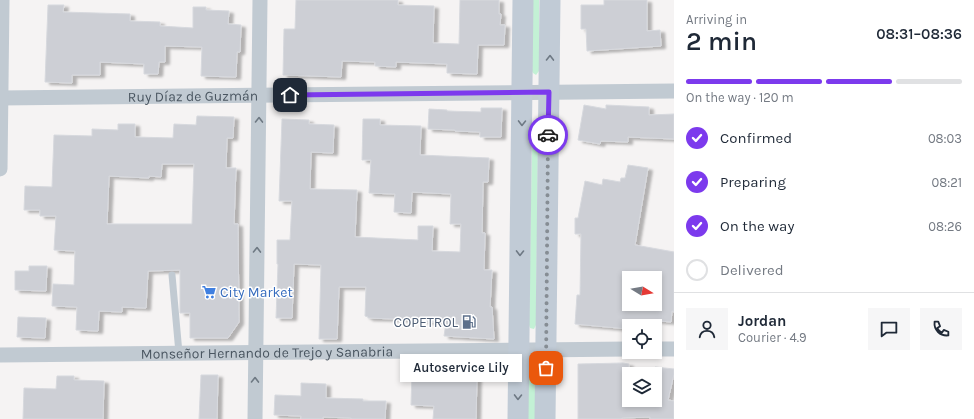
<!DOCTYPE html>
<html lang="en">
<head>
<meta charset="utf-8">
<style>
	:root { --surface:#fff; --page:#f6f6f7; --text:#1f2937; --muted:#747a83; --line:#e0e1e3; --accent:#7c3aed }
	body { margin:0; font-family:Karla,sans-serif; background:var(--page); color:var(--text); height:100vh; display:flex; flex-direction:column; font-size:15px; white-space:nowrap }
	* { box-sizing:border-box; margin:0 }
	p { font-size:13px; color:var(--muted) }
	.icon { flex:none; width:22px; height:22px; fill:none; stroke:currentColor; stroke-width:2; stroke-linecap:round; stroke-linejoin:round }
	.map { position:relative; flex:1; overflow:hidden }
	.side { display:flex; flex-direction:column; background:var(--surface); width:300px }
	.side>* { flex:none }
	.needle { width:26px; rotate:101deg }
	.fabs { position:absolute; left:622px; top:271px; display:grid; gap:8px }
	.fabs a { display:grid; place-items:center; width:40px; height:40px; border-radius:0px; background:var(--surface); box-shadow:0 2px 6px #0003; font-size:20px }
	.pin { position:absolute; display:grid; place-items:center; width:34px; height:34px; color:#fff; margin:-17px; border-radius:8px; box-shadow:0 2px 6px #0006 }
	.courier { position:absolute; display:grid; place-items:center; width:40px; height:40px; margin:-20px; border:3px solid #7c3aed; border-radius:50%; background:#fff; color:#222; box-shadow:0 1px 5px #0007 }
	.bubble { position:absolute; height:28px; border-radius:0px; background:var(--surface); box-shadow:0 2px 6px #0003; font-size:13px; font-weight:600; line-height:28px; text-align:center }
	.overview em { font-style:normal; font-weight:600 }
	.overview div { display:flex; flex-direction:column-reverse }
	.overview { display:flex; align-items:center; justify-content:space-between; height:68px; padding:0 12px }
	h1 { font-size:26px; font-weight:600; line-height:30px }
	.bar { display:grid; grid-template-columns:repeat(4,1fr); gap:6px 4px; align-content:center; height:48px; padding:0 12px }
	.bar i { height:5px; border-radius:3px; background:var(--line) }
	.bar .on { background:var(--accent) }
	.bar p { grid-column:span 4 }
	.line { display:flex; align-items:center; gap:10px; padding:0 12px; border-top:1px solid var(--line) }
	.line div { flex:1 }
	.round { display:grid; place-items:center; flex:none; width:42px; height:42px; border-radius:0px; background:var(--page) }
	ol { padding:0 12px; list-style:none }
	li { display:flex; align-items:center; gap:12px; height:44px }
	li p { margin-inline-start:auto }
	li .icon { padding:4px; border-radius:50%; background:var(--accent); color:#fff; stroke-width:4 }
	li:last-child { color:var(--muted) }
	li i { width:22px; height:22px; border:2px solid var(--line); border-radius:50% }
	main { display:flex; flex:1; min-height:0 }
	.map>svg:first-child { display:block }
	.green { fill:#c3f1d5 }
	.building { fill:#cdcfd5; stroke:#d7d9de; fill-rule:evenodd; filter:url(#shadow) }
	.lines { fill:none; stroke-linecap:round; stroke-linejoin:round }
	.service { stroke:#c1cad2; stroke-width:7 }
	.minor { stroke:#c1cad2; stroke-width:15 }
	.secondary { stroke:#c1cbd6; stroke-width:21 }
	.oneway { stroke:#6e7984 }
	.oneway2 { stroke:#6e7983 }
	.done { stroke:#868d94; stroke-width:4; stroke-dasharray:0 7.2 }
	.route { stroke:#7c3aed; stroke-width:5 }
	.labels { text-anchor:middle; stroke-width:3; stroke-linejoin:round; paint-order:stroke }
	.street-label { font-size:14px; fill:#4a5661; stroke:#fff }
	.shop-label { font-size:14px; fill:#366cbe; stroke:#fff; text-anchor:start }
	.service-label { font-size:14px; fill:#4e5e75; stroke:#fff; text-anchor:end }
</style>
</head>
<body>
<main>
<div class="map">
<svg width="674" height="419" viewBox="0 0 674 419">
	<defs>
		<filter id="shadow"><feDropShadow dx="4.5" dy="2.5" stdDeviation="1" flood-color="#0004"/></filter>
	</defs>
	<rect width="100%" height="100%" fill="#f5f3f3"/>
	<g class="green">
		<path d="M 532,0 L 539,0 L 539,71 L 536,75 L 533,73 L 532,71 Z"/>
		<path d="M 533,138 L 535,138 L 538,143 L 536,325 L 534,329 L 530,328 L 529,325 L 532,140 Z"/>
		<path d="M 531,360 L 533,360 L 535,361 L 535,419 L 528,419 L 528,364 Z"/>
	</g>
	<g class="building">
		<path d="M 296,0 L 398,0 L 398,5 L 434,6 L 433,43 L 459,44 L 460,0 L 499,0 L 499,14 L 501,14 L 500,25 L 505,25 L 504,45 L 478,45 L 477,74 L 447,73 L 447,64 L 396,62 L 396,67 L 375,66 L 375,62 L 342,61 L 341,77 L 283,75 L 284,29 L 295,29 Z"/>
		<path d="M 604,0 L 647,0 L 647,31 L 660,30 L 661,46 L 587,51 L 586,29 L 581,29 L 581,5 L 604,5 Z"/>
		<path d="M 48,5 L 64,5 L 63,12 L 130,14 L 130,21 L 160,22 L 160,26 L 193,28 L 193,7 L 206,7 L 206,10 L 229,11 L 228,24 L 241,25 L 240,52 L 237,52 L 236,77 L 201,76 L 202,47 L 165,46 L 165,62 L 159,62 L 158,74 L 144,74 L 144,64 L 100,62 L 100,75 L 72,75 L 72,83 L 45,82 Z"/>
		<path d="M 584,105 L 606,109 L 606,105 L 649,107 L 649,115 L 674,114 L 674,139 L 628,137 L 628,142 L 601,141 L 600,144 L 578,140 Z"/>
		<path d="M 481,108 L 502,108 L 501,137 L 480,137 L 480,132 L 455,131 L 455,130 L 428,129 L 429,109 L 447,110 L 447,111 L 481,112 Z"/>
		<path d="M 197,116 L 234,117 L 233,138 L 227,138 L 226,168 L 236,168 L 234,224 L 238,224 L 239,322 L 228,338 L 190,338 L 190,313 L 180,313 L 180,270 L 148,271 L 146,308 L 122,307 L 122,312 L 99,311 L 98,331 L 76,330 L 77,307 L 52,306 L 53,284 L 74,285 L 75,251 L 54,250 L 56,216 L 40,216 L 40,210 L 24,210 L 25,186 L 52,187 L 54,135 L 92,136 L 92,129 L 118,130 L 118,124 L 135,124 L 135,137 L 173,138 L 174,124 L 196,125 ZM 162,164 L 194,164 L 192,224 L 107,224 L 109,176 L 149,178 L 149,176 L 161,177 Z"/>
		<path d="M 282,119 L 309,120 L 309,124 L 334,125 L 333,153 L 311,152 L 310,189 L 357,190 L 355,237 L 418,240 L 418,226 L 433,226 L 432,251 L 460,252 L 461,224 L 450,224 L 451,194 L 412,192 L 411,213 L 394,212 L 395,194 L 369,193 L 371,160 L 362,160 L 363,119 L 380,119 L 380,125 L 421,126 L 420,155 L 489,158 L 488,182 L 483,182 L 482,233 L 485,233 L 484,270 L 492,270 L 490,307 L 492,307 L 494,339 L 444,336 L 446,322 L 424,322 L 424,320 L 368,318 L 368,317 L 365,316 L 366,287 L 339,287 L 337,339 L 319,339 L 321,265 L 294,264 L 292,318 L 276,318 L 278,264 L 277,264 L 277,240 L 290,240 L 292,201 L 279,201 Z"/>
		<path d="M 628,165 L 648,168 L 635,245 L 674,252 L 674,312 L 672,311 L 671,322 L 649,320 L 648,326 L 629,326 L 629,329 L 575,324 L 577,295 L 580,295 L 581,234 L 575,234 L 575,218 L 578,218 L 585,181 L 602,185 L 603,179 L 620,182 L 621,178 L 625,178 ZM 629,278 L 655,278 L 655,304 L 629,304 Z"/>
		<path d="M 29,266 L 47,266 L 46,291 L 15,290 L 15,271 L 29,271 Z"/>
		<path d="M 18,317 L 46,318 L 45,338 L 17,337 Z"/>
		<path d="M 623,363 L 629,364 L 629,400 L 655,400 L 655,367 L 674,369 L 674,374 L 668,400 L 674,401 L 674,419 L 650,419 L 650,417 L 622,418 L 622,419 L 578,419 L 578,364 Z"/>
		<path d="M 412,372 L 434,373 L 434,374 L 477,376 L 476,419 L 433,419 L 434,406 L 411,405 Z"/>
		<path d="M 201,375 L 218,375 L 217,419 L 199,419 Z"/>
		<path d="M 57,376 L 74,376 L 74,380 L 104,381 L 103,419 L 23,419 L 24,388 L 56,389 Z"/>
		<path d="M 301,383 L 326,384 L 326,398 L 363,399 L 363,401 L 386,401 L 385,419 L 351,419 L 351,418 L 323,417 L 323,419 L 301,419 L 301,416 L 274,415 L 275,395 L 301,396 Z"/>
	</g>
	<g class="lines">
		<path class="service" d="M 172,275 L 179,353"/>
		<g class="minor">
			<path id="s1" d="M 0,98 L 674,91"/>
			<path d="M 0,169 L 2,0"/>
			<path d="M 655,349 L 674,349"/>
			<path id="s2" d="M 0,355 L 629,349"/>
			<path d="M 255,419 L 260,0"/>
		</g>
		<g class="secondary">
			<path d="M 518,419 L 523,0"/>
			<path d="M 545,419 L 550,0"/>
		</g>
	</g>
	<defs><path id="oneway-chevron" d="M-2-3.5L2.5 0L-2 3.5" fill="none" stroke-width="1.6" stroke-linecap="round" stroke-linejoin="round"/></defs>
	<g class="oneway">
		<use href="#oneway-chevron" transform="translate(550 58) rotate(-89)"/>
		<use href="#oneway-chevron" transform="translate(522 123) rotate(91)"/>
		<use href="#oneway-chevron" transform="translate(520 253) rotate(91)"/>
		<use href="#oneway-chevron" transform="translate(518 397) rotate(91)"/>
	</g>
	<g class="oneway2">
		<use href="#oneway-chevron" transform="translate(259 120) rotate(-89)"/>
		<use href="#oneway-chevron" transform="translate(257 250) rotate(-89)"/>
		<use href="#oneway-chevron" transform="translate(255 380) rotate(-89)"/>
	</g>
	<g class="lines">
		<path class="done" d="M 546,368 L 548,135"/>
		<path class="route" d="M 290,95 L 549,92 L 548,135"/>
	</g>
	<defs>
		<symbol id="supermarket-bare" viewBox="-9 -9 18 18"><path d="M-6-5.5h2.5l.6 2H6L4.5 2H-2.5L-4.4-4H-6ZM-1.5 3.2a1.3 1.3 0 1 0 .1 0ZM3 3.2a1.3 1.3 0 1 0 .1 0Z" fill="#3f7fe0" stroke="#fff" stroke-width="2.5" paint-order="stroke"/></symbol>
		<symbol id="fuel-bare" viewBox="-9 -9 18 18"><path d="M-5.5-6h7V0h2V4h1.3V-2.5L3-4.5l.8-.8L6-3V5H2.5V1h-1V6h-7ZM-4.2-4.7v3.2H.2V-4.7Z" fill="#5c6f8a" stroke="#fff" stroke-width="2.5" paint-order="stroke"/></symbol>
	</defs>
	<g fill-rule="evenodd">
		<use href="#supermarket-bare" x="199" y="282" width="20" height="20"/>
		<use href="#fuel-bare" x="459" y="312" width="20" height="20"/>
	</g>
	<g class="labels">
		<g class="street-label">
			<text dy="5" stroke="none"><textPath href="#s1" startOffset="193">Ruy Díaz de Guzmán</textPath></text>
			<text dy="5" stroke="none"><textPath href="#s2" startOffset="267">Monseñor Hernando de Trejo y Sanabria</textPath></text>
		</g>
		<g class="shop-label">
			<text x="220" y="297">City Market</text>
		</g>
		<g class="service-label">
			<text x="458" y="327">COPETROL</text>
		</g>
	</g>
</svg>
<div class="fabs">
<a><svg class="needle" viewBox="-14 -14 28 28"><path d="M0-13l5 13h-10z" fill="#e53935"/><path d="M0 13l5-13h-10z" fill="#747a83"/></svg></a>
<a><svg class="icon" aria-label="locate" viewBox="0 0 24 24"><circle cx="12" cy="12" r="6"/><path d="M12 2v4M12 18v4M2 12h4M18 12h4"/></svg></a>
<a><svg class="icon" aria-label="layers" viewBox="0 0 24 24"><path d="M12 4l9 5-9 5-9-5zM3 14l9 5 9-5"/></svg></a>
</div>
<div class="pin" style="left:546px;top:368px;background:#ea580c"><svg class="icon" aria-label="bag" viewBox="0 0 24 24"><path d="M5 8h14l-1 12H6zM9 8a3 3 0 0 1 6 0"/></svg></div>
<div class="pin" style="left:290px;top:95px;background:#1f2937"><svg class="icon" aria-label="home" viewBox="0 0 24 24"><path d="M3 11l9-7 9 7M6 9v11h12V9"/></svg></div>
<div class="courier" style="left:548px;top:135px"><svg class="icon" aria-label="car" viewBox="0 0 24 24"><path d="M5 17H2v-5l4-1 3-4h7l3 4 3 1v5h-3M9 17h6M6 11h13"/><circle cx="7" cy="17" r="2"/><circle cx="17" cy="17" r="2"/></svg></div>
<div class="bubble" style="left:400px;top:354px;width:122px">Autoservice Lily</div>
</div>
<section class="side">
<div class="overview"><div><h1>2 min</h1><p>Arriving in</p></div><em>08:31–08:36</em></div>
<div class="bar"><i class="on"></i><i class="on"></i><i class="on"></i><i></i><p>On the way · 120 m</p></div>
<ol>
<li><svg class="icon" aria-label="check" viewBox="0 0 24 24"><path d="M5 12l5 5 9-10"/></svg>Confirmed<p>08:03</p></li>
<li><svg class="icon" aria-label="check" viewBox="0 0 24 24"><path d="M5 12l5 5 9-10"/></svg>Preparing<p>08:21</p></li>
<li><svg class="icon" aria-label="check" viewBox="0 0 24 24"><path d="M5 12l5 5 9-10"/></svg>On the way<p>08:26</p></li>
<li><i></i>Delivered</li>
</ol>
<div class="line" style="height:72px"><a class="round"><svg class="icon" aria-label="person" viewBox="0 0 24 24"><circle cx="12" cy="8" r="4"/><path d="M4 21q1-7 8-7t8 7"/></svg></a><div><b>Jordan</b><p>Courier · 4.9</p></div><a class="round"><svg class="icon" aria-label="chat" viewBox="0 0 24 24"><path d="M4 5h16v11H9l-5 4z"/></svg></a><a class="round"><svg class="icon" aria-label="phone" viewBox="0 0 24 24"><path d="M5 4h4l2 5-3 2q2 4 5 5l2-3 5 2v4C11 20 4 13 5 4z"/></svg></a></div>
</section>
</main>
</body>
</html>
